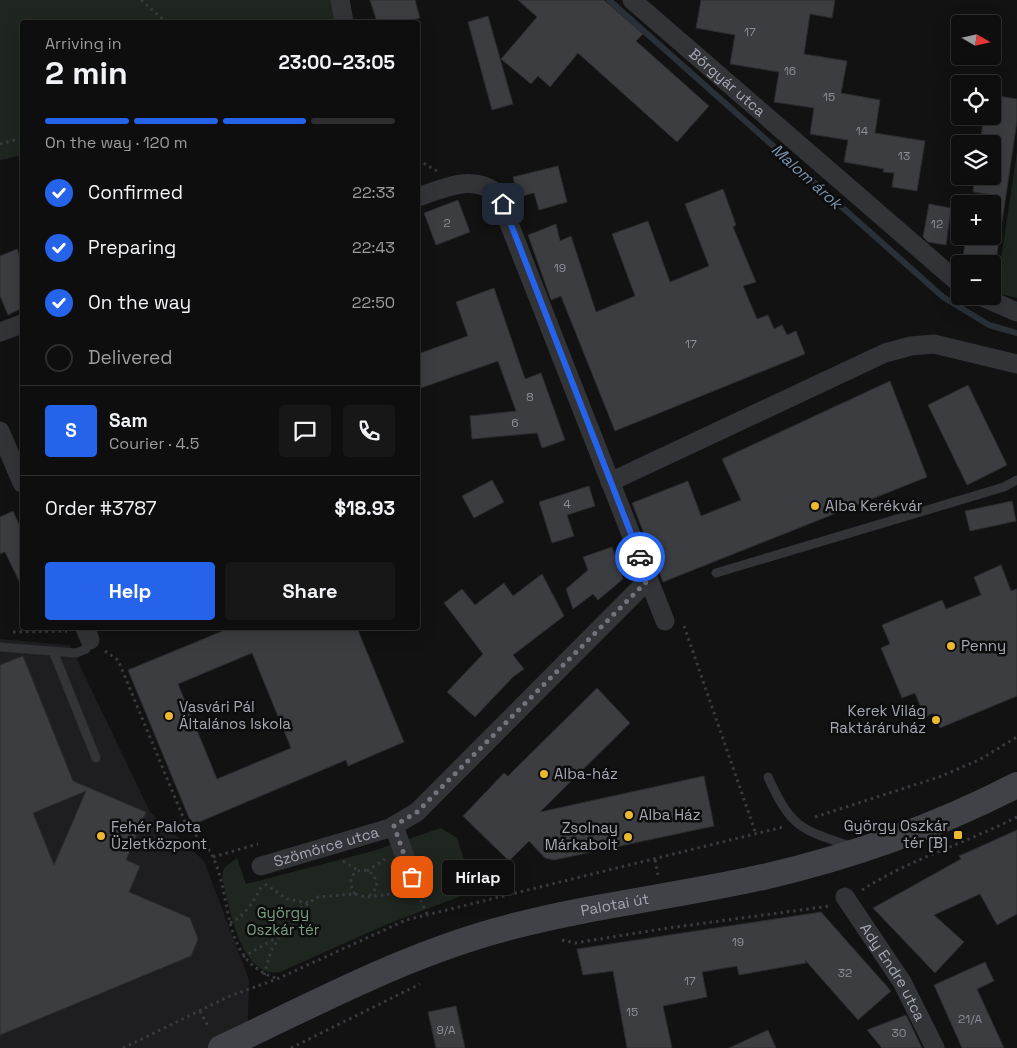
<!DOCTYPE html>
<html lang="en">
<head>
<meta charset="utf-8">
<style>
	:root { --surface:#0e0e0e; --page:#171717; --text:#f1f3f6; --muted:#9b9c9e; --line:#2e2e2e; --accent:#2563eb }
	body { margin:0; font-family:"Space Grotesk",sans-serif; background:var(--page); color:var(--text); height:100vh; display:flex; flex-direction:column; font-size:19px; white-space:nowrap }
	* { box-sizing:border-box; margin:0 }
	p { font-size:16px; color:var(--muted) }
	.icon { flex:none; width:28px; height:28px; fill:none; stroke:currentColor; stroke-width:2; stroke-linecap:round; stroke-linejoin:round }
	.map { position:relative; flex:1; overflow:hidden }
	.panel { position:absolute; left:20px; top:20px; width:400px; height:610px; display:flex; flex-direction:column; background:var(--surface); border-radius:5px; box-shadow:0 5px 20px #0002,0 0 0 1px var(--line) }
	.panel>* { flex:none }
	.needle { width:32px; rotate:99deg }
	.tools { position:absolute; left:951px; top:15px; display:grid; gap:10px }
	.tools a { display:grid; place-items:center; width:50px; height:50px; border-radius:5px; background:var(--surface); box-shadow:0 5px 20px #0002,0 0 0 1px var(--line); font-size:25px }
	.pin { position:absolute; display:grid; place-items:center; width:42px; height:42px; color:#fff; margin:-21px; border-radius:10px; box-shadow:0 2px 8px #0006 }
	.courier { position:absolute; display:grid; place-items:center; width:50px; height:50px; margin:-25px; border:4px solid #2563eb; border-radius:50%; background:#fff; color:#222; box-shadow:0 1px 6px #0007 }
	.bubble { position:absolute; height:35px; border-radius:5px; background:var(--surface); box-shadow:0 5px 20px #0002,0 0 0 1px var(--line); font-size:16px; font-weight:800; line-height:35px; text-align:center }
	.headline em { font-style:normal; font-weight:800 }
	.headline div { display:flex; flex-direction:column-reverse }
	.headline { display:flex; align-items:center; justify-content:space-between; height:85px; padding:0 25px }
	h1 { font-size:32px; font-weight:800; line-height:38px }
	.bar { display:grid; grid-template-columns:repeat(4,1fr); gap:8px 5px; align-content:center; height:60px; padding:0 25px }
	.bar i { height:6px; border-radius:4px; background:var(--line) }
	.bar .selected { background:var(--accent) }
	.bar p { grid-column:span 4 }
	.line { display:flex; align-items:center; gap:12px; padding:0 25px; border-top:1px solid var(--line) }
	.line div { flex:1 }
	.round { display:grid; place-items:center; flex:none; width:52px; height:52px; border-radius:5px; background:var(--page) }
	ol { padding:0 25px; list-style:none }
	li { display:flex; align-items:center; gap:15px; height:55px }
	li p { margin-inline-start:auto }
	li .icon { padding:5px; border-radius:50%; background:var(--accent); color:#fff; stroke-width:4 }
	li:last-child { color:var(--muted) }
	li i { width:28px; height:28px; border:2px solid var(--line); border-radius:50% }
	.cta { display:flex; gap:10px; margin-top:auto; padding:10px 25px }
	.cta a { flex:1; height:58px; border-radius:5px; background:var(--accent); color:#fff; font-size:20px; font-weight:800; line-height:58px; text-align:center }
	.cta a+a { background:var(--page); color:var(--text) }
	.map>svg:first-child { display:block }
	.built { fill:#1e1e20 }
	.green { fill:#1e261f }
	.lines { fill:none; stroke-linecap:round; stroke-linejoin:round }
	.stream { stroke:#293037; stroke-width:6 }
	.building { fill:#3c3d40; stroke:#2c2c2f; fill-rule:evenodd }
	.path { stroke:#393a3f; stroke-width:3; stroke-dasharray:2.5 4; stroke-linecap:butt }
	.service { stroke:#333438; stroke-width:9 }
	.minor { stroke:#333438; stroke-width:19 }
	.secondary { stroke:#414248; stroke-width:26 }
	.done { stroke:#71747c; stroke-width:5; stroke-dasharray:0 9 }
	.route { stroke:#2563eb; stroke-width:6 }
	.poi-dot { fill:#ecb931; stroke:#0d0d0e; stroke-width:2 }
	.labels { text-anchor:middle; stroke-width:5; stroke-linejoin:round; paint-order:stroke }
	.number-label { font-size:12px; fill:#8a8d97 }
	.street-label { font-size:15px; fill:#a4a8b4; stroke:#0d0d0e }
	.poi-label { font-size:15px; fill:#a4a8b4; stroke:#0d0d0e; text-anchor:start }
	.park-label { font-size:15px; fill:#7b9e7f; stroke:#0d0d0e }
	.water-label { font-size:16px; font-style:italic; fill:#7b93ae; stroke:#0d0d0e }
</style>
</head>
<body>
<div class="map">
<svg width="1017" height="1048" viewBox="0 0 1017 1048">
	<rect width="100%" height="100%" fill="#121213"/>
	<path class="built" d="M 0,639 L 70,645 L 150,812 L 204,861 L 249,980 L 247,1048 L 0,1048 Z"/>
	<g class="green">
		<path d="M 0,0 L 340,0 L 344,22 L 22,22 L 22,155 L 0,160 Z"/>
		<path d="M 1017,152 L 1017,298 L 996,293 Z"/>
		<path d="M 441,828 L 457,838 L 470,878 L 464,895 L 390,923 L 280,972 C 240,980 229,905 222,877 L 224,868 L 237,858 L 246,884 L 373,851 Z"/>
	</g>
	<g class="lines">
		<path class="stream" d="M 609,0 L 943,297 L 989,325 L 1017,333"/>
	</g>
	<g class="building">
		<path d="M 370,0 L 415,0 L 420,18 L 403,22 L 377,22 Z"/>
		<path d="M 518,0 L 604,0 L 643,34 L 636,41 L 709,106 L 677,142 L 578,53 L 550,87 L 538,76 L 531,84 L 501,59 L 537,17 Z"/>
		<path d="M 701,0 L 835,0 L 832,18 L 810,14 L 804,54 L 847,61 L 841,93 L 880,100 L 875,133 L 925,141 L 917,191 L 892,187 L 894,173 L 883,172 L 884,169 L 844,162 L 848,140 L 810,134 L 814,108 L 774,102 L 779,72 L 730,64 L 735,35 L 696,28 Z"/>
		<path d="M 488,16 L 513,104 L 492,110 L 468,22 Z"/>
		<path d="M 992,95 L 1017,99 L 1017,121 L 1002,222 L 992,221 L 992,195 L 973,192 L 975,176 L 992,176 L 992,144 L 980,144 L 984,116 L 992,116 Z"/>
		<path d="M 558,166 L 567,202 L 539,210 L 534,193 L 518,197 L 513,177 Z"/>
		<path d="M 723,189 L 736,225 L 733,227 L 756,282 L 743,286 L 757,319 L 768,315 L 774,329 L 782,325 L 787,335 L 796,331 L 805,354 L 615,431 L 561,296 L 551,300 L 528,235 L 556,224 L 560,241 L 571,236 L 596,312 L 635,296 L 612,234 L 648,221 L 670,282 L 709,266 L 685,204 Z"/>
		<path d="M 458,200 L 470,232 L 436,245 L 424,213 Z"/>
		<path d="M 929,204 L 951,208 L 946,245 L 928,242 L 923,237 Z"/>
		<path d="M 966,236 L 999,236 L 996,264 L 962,264 Z"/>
		<path d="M 17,249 L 22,263 L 22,308 L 8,315 L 0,296 L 0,256 Z"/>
		<path d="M 494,288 L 525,379 L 541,373 L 565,440 L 542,448 L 537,433 L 472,439 L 470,416 L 516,411 L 498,361 L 418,389 L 418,354 L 468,336 L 456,302 Z"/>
		<path d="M 890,381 L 927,477 L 663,582 L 632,503 L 688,481 L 701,516 L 741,500 L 722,459 Z"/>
		<path d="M 968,385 L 1007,465 L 967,485 L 928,405 Z"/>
		<path d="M 492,480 L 504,502 L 474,518 L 462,496 Z"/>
		<path d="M 589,486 L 595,506 L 567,515 L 574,536 L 552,543 L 539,502 Z"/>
		<path d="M 1012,501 L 1016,521 L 970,531 L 965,511 Z"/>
		<path d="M 13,511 L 22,531 L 22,587 L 5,552 L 0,554 L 0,517 Z"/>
		<path d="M 612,547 L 623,579 L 598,600 L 593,594 L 573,609 L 566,589 L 588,570 L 583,557 Z"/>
		<path d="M 1001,565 L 1011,591 L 1017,589 L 1017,696 L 940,728 L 933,713 L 925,717 L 915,693 L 902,698 L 881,648 L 890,644 L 882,625 L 942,600 L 946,609 L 981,595 L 974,577 Z"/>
		<path d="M 542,574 L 564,616 L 513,655 L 524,669 L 513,677 L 475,717 L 447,692 L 483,654 L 444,603 L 462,589 L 475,605 L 504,583 L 513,596 Z"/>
		<path d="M 230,628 L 357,628 L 404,742 L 348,766 L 346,760 L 192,825 L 128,670 ZM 252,653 L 291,748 L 217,779 L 178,684 Z"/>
		<path d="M 23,656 L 73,781 L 146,812 L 126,860 L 140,866 L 129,892 L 190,918 L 198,939 L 191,956 L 0,1035 L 0,665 ZM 86,791 L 54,865 L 33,813 Z"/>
		<path d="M 597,688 L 630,723 L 540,812 L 704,776 L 714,826 L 554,860 L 545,858 L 529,841 L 509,861 L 463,816 L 504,773 L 508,776 Z"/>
		<path d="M 1017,830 L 1017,914 L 997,925 L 980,894 L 934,915 L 964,942 L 935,973 L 873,908 L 961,859 L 959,856 Z"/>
		<path d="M 821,912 L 891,991 L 858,1020 L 805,960 L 806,963 L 739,975 L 737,966 L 702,972 L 707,997 L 663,1006 L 672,1048 L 627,1048 L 613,971 L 583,975 L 577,949 Z"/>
		<path d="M 985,962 L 994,981 L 977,989 L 1004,1048 L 962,1048 L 934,985 Z"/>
		<path d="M 456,1006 L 465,1048 L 436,1048 L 428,1012 Z"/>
		<path d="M 906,1015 L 922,1048 L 882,1048 L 867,1030 Z"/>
		<path d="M 768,1030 L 776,1048 L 729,1048 Z"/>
	</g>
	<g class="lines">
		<g class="path">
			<path d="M 141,0 L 166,22"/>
			<path d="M 0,144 L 22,138"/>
			<path d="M 418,160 L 437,171"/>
			<path d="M 684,626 L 756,834"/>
			<path d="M 13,632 L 67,631"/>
			<path d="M 105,651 L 118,660 L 188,829 C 198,837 207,845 213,857 C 233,900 221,961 276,978"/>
			<path d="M 815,817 L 939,777 L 979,760 L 1017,737"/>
			<path d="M 213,857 L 258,844"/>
			<path d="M 655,860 L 658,875"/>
			<path d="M 343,861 L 359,871"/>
			<path d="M 367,871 L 385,859"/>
			<path d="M 265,884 L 287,899 L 309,903"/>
			<path d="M 862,890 C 910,859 966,843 1017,817"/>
			<path d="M 355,894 C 339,870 375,858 377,887 L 370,895"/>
			<path d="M 418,894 L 427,914"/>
			<path d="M 230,923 C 246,915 254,901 262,885"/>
			<path d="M 562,940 L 575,943 L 668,928 L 830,906"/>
			<path d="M 243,957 L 288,931 L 296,922 L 301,908 L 318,897 L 355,894 L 365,897 L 400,893"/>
			<path d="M 264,975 L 271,951 L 280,936"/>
			<path d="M 200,1011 L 209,1028"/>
			<path d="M 123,1048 L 230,996 L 277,979 L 406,920 L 783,827"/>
			<path d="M 291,1048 L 420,984"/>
		</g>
		<g class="service">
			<path d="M 716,573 L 1004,487 L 1017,480"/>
			<path d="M 0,647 L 76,653 L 86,649 L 90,640"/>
			<path d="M 53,651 L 96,758"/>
			<path d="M 768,777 C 791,827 799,829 850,846"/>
		</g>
		<g class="minor">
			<path d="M 340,0 L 344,22"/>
			<path id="s1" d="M 632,0 L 960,284"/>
			<path d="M 418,197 C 445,188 471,174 497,193 L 665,621"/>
			<path d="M 980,296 L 1017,312"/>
			<path d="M 0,332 L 22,324"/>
			<path d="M 0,431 L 22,483"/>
			<path d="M 610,482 L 885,353 L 911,346 L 934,344 L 1017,364"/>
			<path d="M 85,628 L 90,640"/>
			<path d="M 394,826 L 412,877"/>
			<path id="s2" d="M 261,866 L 390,828 L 417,812 L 649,579"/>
			<path id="s3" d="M 845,897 L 902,982 L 935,1048"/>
		</g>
		<path class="secondary" id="s4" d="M 221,1048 C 315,1004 408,953 510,927 C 593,905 679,896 763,877 C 851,857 937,826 1017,785"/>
	</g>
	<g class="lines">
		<path class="done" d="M 412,877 L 394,826 L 417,812 L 649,579 L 640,557"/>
		<path class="route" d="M 503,204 L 640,557"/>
	</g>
	<g class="poi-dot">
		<circle cx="815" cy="506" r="5"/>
		<circle cx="951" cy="646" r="5"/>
		<circle cx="169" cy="716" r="5"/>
		<circle cx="936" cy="720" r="5"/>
		<circle cx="544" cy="774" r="5"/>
		<circle cx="629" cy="815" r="5"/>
		<rect x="953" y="830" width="10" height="10" rx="2.5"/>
		<circle cx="101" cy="836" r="5"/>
		<circle cx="628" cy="837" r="5"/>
	</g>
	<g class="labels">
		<g class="number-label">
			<text x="750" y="36">17</text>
			<text x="790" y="75">16</text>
			<text x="829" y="101">15</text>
			<text x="862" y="135">14</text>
			<text x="904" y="160">13</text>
			<text x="447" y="227">2</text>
			<text x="937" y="228">12</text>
			<text x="560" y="272">19</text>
			<text x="691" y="348">17</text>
			<text x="530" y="401">8</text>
			<text x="515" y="427">6</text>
			<text x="567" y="508">4</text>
			<text x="738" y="946">19</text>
			<text x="845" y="977">32</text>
			<text x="690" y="985">17</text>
			<text x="632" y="1016">15</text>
			<text x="970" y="1023">21/A</text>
			<text x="446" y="1034">9/A</text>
			<text x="899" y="1037">30</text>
		</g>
		<g class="street-label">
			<text dy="5" stroke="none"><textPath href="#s1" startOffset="126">Bőrgyár utca</textPath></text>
			<text dy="5" stroke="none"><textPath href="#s2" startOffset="68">Szömörce utca</textPath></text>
			<text dy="5" stroke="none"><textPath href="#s4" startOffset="421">Palotai út</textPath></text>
			<text dy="5" stroke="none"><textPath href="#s3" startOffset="89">Ady Endre utca</textPath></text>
		</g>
		<g class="poi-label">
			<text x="825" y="511">Alba Kerékvár</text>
			<text x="961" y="651">Penny</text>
			<text x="179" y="712">Vasvári Pál<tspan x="179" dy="17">Általános Iskola</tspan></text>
			<text x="926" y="716" text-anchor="end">Kerek Világ<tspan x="926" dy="17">Raktáráruház</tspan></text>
			<text x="554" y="779">Alba-ház</text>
			<text x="639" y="820">Alba Ház</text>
			<text x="948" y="831" text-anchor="end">György Oszkár<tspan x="948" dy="17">tér [B]</tspan></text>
			<text x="111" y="832">Fehér Palota<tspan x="111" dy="17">Üzletközpont</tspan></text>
			<text x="618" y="833" text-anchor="end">Zsolnay<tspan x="618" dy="17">Márkabolt</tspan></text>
		</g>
		<g class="park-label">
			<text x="283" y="918">György<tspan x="283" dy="17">Oszkár tér</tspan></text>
		</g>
		<g class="water-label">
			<text transform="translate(807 176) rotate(42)" y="6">Malom árok</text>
		</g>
	</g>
</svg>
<div class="tools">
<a><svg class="needle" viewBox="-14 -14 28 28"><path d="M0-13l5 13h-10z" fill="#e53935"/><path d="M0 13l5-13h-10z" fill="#9b9c9e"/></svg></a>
<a><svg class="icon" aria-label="locate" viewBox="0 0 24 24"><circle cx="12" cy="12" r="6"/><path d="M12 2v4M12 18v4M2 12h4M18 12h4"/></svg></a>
<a><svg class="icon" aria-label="layers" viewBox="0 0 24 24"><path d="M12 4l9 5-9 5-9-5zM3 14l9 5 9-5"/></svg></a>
<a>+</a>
<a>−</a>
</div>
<div class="pin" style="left:412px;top:877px;background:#ea580c"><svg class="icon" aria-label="bag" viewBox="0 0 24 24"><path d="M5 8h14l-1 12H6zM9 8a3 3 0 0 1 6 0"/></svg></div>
<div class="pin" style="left:503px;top:204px;background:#1f2937"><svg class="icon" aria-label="home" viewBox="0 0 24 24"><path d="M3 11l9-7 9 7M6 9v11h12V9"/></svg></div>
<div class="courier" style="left:640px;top:557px"><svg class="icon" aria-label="car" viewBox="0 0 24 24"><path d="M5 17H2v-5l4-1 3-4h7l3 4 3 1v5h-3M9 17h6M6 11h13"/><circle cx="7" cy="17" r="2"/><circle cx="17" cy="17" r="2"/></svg></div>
<div class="bubble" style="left:442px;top:860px;width:72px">Hírlap</div>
<section class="panel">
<div class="headline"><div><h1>2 min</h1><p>Arriving in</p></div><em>23:00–23:05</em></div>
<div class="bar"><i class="selected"></i><i class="selected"></i><i class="selected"></i><i></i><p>On the way · 120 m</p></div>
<ol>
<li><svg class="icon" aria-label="check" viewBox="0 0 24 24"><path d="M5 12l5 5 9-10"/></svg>Confirmed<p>22:33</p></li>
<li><svg class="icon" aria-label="check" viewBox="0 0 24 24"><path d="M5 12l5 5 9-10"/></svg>Preparing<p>22:43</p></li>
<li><svg class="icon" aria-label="check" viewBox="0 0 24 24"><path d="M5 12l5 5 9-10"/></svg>On the way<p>22:50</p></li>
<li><i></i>Delivered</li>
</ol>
<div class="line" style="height:90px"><b class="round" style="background:var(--accent);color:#fff">S</b><div><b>Sam</b><p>Courier · 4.5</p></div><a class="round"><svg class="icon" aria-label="chat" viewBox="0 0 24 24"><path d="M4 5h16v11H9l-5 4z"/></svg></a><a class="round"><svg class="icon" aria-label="phone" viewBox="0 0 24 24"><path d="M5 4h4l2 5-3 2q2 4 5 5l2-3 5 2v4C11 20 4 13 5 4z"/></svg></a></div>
<div class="line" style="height:65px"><div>Order #3787</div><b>$18.93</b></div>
<div class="cta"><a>Help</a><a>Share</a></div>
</section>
</div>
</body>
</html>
